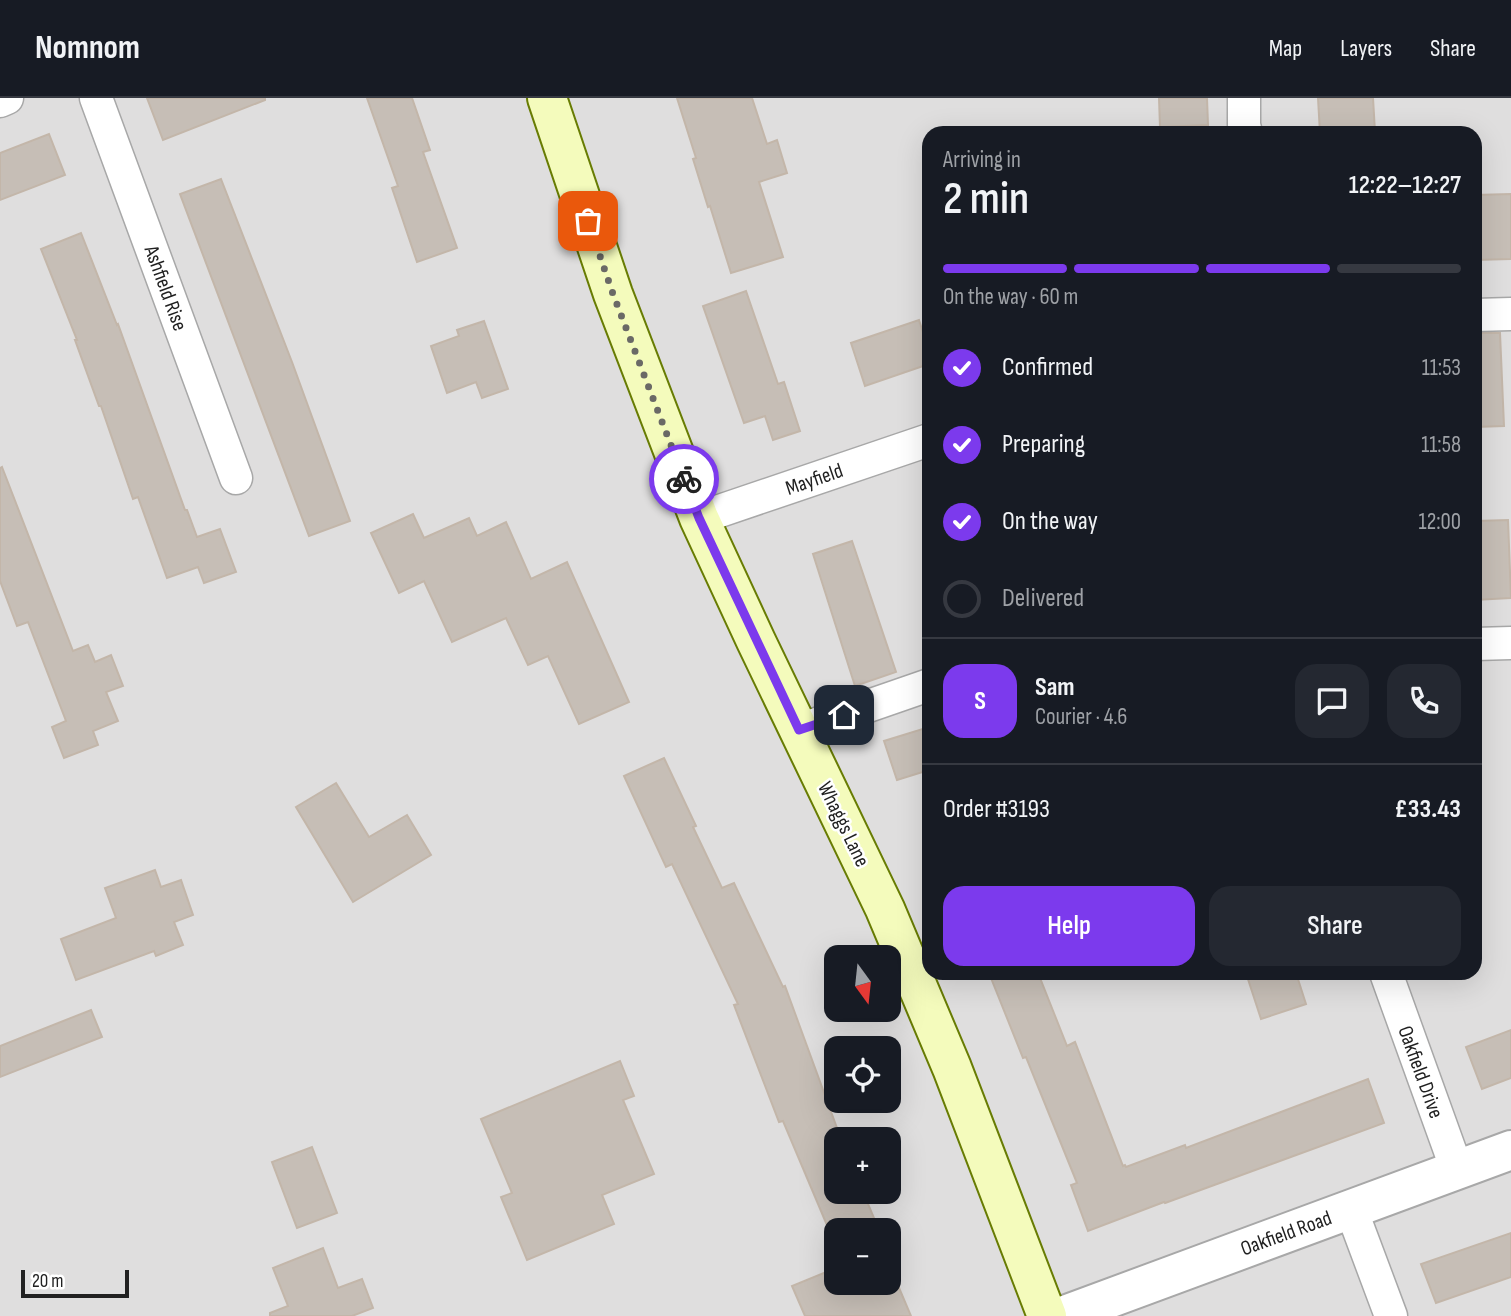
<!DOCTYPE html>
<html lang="en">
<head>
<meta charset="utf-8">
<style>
	:root { --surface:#171b24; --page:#242831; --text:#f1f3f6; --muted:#9ea1a6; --line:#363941; --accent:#7c3aed }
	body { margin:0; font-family:"Sofia Sans Condensed",sans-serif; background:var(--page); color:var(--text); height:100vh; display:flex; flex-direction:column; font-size:26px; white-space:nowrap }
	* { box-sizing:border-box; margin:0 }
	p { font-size:23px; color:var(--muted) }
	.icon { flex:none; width:38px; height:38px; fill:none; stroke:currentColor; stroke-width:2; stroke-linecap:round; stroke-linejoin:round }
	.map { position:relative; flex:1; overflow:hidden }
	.side { position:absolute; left:922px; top:28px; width:560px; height:854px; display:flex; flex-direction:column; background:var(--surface); border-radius:21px; box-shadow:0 7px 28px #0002 }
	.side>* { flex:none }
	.needle { width:46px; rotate:165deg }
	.buttons { position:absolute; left:824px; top:847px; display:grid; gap:14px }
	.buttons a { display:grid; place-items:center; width:77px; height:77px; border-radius:14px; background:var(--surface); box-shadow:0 7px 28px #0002; font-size:35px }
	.scale { position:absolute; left:21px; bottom:18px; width:108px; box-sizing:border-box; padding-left:7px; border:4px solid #212121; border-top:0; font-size:19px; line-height:24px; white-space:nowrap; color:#212121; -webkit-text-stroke:5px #fff; paint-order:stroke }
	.pin { position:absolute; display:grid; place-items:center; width:60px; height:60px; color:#fff; margin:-30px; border-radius:14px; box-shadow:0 4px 10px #0006 }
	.courier { position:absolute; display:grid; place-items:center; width:70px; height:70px; margin:-35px; border:5px solid #7c3aed; border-radius:50%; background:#fff; color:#222; box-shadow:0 2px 9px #0007 }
	.head em { font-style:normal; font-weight:600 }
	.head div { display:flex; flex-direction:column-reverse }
	.head { display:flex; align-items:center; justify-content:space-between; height:119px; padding:0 21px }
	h1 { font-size:46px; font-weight:600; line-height:52px }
	.bar { display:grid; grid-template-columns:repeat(4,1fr); gap:10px 7px; align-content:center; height:84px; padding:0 21px }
	.bar i { height:9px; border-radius:5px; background:var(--line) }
	.bar .selected { background:var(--accent) }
	.bar p { grid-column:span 4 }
	.line { display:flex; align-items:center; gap:18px; padding:0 21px; border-top:2px solid var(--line) }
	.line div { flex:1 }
	.round { display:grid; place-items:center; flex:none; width:74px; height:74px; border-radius:21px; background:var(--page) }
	ol { padding:0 21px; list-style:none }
	li { display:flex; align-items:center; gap:21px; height:77px }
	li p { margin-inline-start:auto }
	li .icon { padding:7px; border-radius:50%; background:var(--accent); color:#fff; stroke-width:4 }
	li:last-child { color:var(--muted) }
	li i { width:38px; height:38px; border:4px solid var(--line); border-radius:50% }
	.cta { display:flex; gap:14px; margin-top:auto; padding:14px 21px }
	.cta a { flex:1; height:80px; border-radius:21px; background:var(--accent); color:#fff; font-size:28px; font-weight:600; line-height:80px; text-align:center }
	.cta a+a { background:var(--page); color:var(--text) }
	header { display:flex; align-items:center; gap:42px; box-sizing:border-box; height:98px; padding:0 35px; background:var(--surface); border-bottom:2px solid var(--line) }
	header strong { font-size:33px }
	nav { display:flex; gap:38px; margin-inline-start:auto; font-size:24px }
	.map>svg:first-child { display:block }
	.residential { fill:#dfdede; fill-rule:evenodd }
	.building { fill:#c6beb6; stroke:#c3b6a9; stroke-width:2 }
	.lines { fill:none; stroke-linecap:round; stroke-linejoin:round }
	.minor-casing { stroke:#a8a8a8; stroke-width:35 }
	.tertiary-casing { stroke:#a8a8a8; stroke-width:42 }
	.secondary-casing { stroke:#687c03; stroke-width:42 }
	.minor { stroke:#fff; stroke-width:32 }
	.tertiary { stroke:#fff; stroke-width:38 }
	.secondary { stroke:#f4fbbc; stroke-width:38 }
	.done { stroke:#6a6966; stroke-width:7; stroke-dasharray:0 12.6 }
	.route { stroke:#7c3aed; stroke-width:9 }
	.labels { text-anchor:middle; stroke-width:5; stroke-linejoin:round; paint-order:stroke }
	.street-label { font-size:21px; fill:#212121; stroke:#fff }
</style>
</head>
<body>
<header>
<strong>Nomnom</strong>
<nav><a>Map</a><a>Layers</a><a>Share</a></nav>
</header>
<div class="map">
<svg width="1511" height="1218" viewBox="0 0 1511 1218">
	<rect width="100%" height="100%" fill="#f1eee7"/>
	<path class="residential" d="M 0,0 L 1511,0 L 1511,1218 L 0,1218 ZM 929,35 L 1475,35 L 1475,875 L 929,875 ZM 836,859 L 889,859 L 889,912 L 836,912 ZM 836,950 L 889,950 L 889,1003 L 836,1003 ZM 836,1041 L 889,1041 L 889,1094 L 836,1094 ZM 836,1132 L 889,1132 L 889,1185 L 836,1185 Z"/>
	<g class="building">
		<path d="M 147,0 L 265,0 L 265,2 L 163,42 Z"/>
		<path d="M 367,0 L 412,0 L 430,52 L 423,54 L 457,150 L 417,164 L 392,90 L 398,88 Z"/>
		<path d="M 677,0 L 752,0 L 767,46 L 777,42 L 787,75 L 759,84 L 783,159 L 731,175 L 710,108 L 708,109 L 693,61 L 696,60 Z"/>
		<path d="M 1159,0 L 1207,0 L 1208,27 L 1160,29 Z"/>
		<path d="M 1318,0 L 1373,0 L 1375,34 L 1320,35 Z"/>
		<path d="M 49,36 L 65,77 L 0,102 L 0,55 Z"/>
		<path d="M 221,81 L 292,264 L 350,423 L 309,438 L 180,96 Z"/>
		<path d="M 1511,96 L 1511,161 L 1475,162 L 1475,97 Z"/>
		<path d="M 81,135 L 117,227 L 118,226 L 185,412 L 187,412 L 197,439 L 220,431 L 236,474 L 204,485 L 198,469 L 167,480 L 138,399 L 133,401 L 101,308 L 99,308 L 75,242 L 77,242 L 41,151 Z"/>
		<path d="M 746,193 L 778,286 L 784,284 L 800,333 L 773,342 L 765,318 L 744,325 L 703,208 Z"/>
		<path d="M 919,222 L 929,253 L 929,266 L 865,288 L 851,245 Z"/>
		<path d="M 484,223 L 508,291 L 482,300 L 476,284 L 447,295 L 431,248 L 459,238 L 457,232 Z"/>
		<path d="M 1475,235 L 1500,235 L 1504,328 L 1475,329 Z"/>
		<path d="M 2,369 L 73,553 L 88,547 L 95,564 L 111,557 L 123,588 L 106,594 L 118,623 L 93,633 L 98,647 L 64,660 L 52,629 L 66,623 L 28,524 L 17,528 L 0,483 L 0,370 Z"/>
		<path d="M 413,416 L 424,440 L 469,420 L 477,438 L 506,424 L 531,481 L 567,464 L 629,604 L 579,626 L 548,558 L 528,567 L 506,520 L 452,544 L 424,483 L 399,495 L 371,435 Z"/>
		<path d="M 1508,422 L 1511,500 L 1475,502 L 1475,423 Z"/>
		<path d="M 852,443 L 896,574 L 855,588 L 813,456 Z"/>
		<path d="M 929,629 L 929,672 L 897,682 L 884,643 Z"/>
		<path d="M 664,660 L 696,728 L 693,729 L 722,790 L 734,785 L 783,889 L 785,888 L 841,1041 L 836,1041 L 836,1094 L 863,1094 L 879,1132 L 829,1132 L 783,1023 L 779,1024 L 734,907 L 738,906 L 672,766 L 666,769 L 624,678 Z"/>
		<path d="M 336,685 L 369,739 L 407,717 L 431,757 L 353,804 L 296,709 Z"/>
		<path d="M 155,772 L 161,789 L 181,782 L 193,817 L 174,824 L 183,847 L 156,858 L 154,853 L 76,882 L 61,841 L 116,820 L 105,790 Z"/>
		<path d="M 989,875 L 1038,875 L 1067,948 L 1075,944 L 1123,1068 L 1125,1067 L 1126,1069 L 1185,1047 L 1186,1050 L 1368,981 L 1384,1025 L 1165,1105 L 1164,1104 L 1088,1133 L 1071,1087 L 1077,1085 L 1026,959 L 1023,960 Z"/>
		<path d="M 1246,875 L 1296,875 L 1306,906 L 1261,921 Z"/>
		<path d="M 91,912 L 102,939 L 0,979 L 0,948 Z"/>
		<path d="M 1511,932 L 1511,980 L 1482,991 L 1466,949 Z"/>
		<path d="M 620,963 L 634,998 L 623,1002 L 654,1076 L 602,1097 L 614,1126 L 527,1162 L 501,1099 L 512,1095 L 481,1021 Z"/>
		<path d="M 312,1049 L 337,1115 L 297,1130 L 272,1064 Z"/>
		<path d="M 1511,1135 L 1511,1179 L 1436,1205 L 1421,1166 Z"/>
		<path d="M 323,1150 L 338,1190 L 362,1181 L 373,1210 L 352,1218 L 270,1218 L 270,1215 L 288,1208 L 273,1170 Z"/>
		<path d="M 889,1157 L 897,1177 L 894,1178 L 911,1218 L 805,1218 L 792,1188 L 836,1170 L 836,1185 L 889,1185 Z"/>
	</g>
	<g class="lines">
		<defs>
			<g id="minor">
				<path d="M 96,0 L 236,380"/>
				<path d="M 1244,0 L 1244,27 L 1246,35"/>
				<path d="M 0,3 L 7,0"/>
				<path d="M 1475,217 L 1511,216"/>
				<path d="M 699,420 L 929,342"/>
				<path d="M 1475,546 L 1511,545"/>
				<path d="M 799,632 L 929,587"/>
				<path d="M 1386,875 L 1457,1072"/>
				<path d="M 1351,1111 L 1391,1218"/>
			</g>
			<path id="tertiary" d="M 1062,1218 L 1511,1052"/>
			<path id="secondary" d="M 547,0 L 613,196 L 699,420 L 756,543 L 885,811 L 952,970 L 1047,1218"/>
		</defs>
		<use href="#minor" class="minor-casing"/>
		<use href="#tertiary" class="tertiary-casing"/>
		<use href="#secondary" class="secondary-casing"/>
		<use href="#minor" class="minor"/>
		<use href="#tertiary" class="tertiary"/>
		<use href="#secondary" class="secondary"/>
	</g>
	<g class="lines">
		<path class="done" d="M 588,123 L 613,196 L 684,381"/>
		<path class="route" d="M 684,381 L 699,420 L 799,632 L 844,617"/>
	</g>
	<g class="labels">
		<g class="street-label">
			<text transform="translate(166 190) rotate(70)" y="7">Ashfield Rise</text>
			<text transform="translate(814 381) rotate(-19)" y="7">Mayfield</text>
			<text transform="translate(844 726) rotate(64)" y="7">Whaggs Lane</text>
			<text transform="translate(1421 974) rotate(70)" y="7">Oakfield Drive</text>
			<text transform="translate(1286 1135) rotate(-20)" y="7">Oakfield Road</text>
		</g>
	</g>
</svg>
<div class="buttons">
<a><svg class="needle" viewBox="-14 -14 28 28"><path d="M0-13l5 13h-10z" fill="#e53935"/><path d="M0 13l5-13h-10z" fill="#9ea1a6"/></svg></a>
<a><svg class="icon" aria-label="locate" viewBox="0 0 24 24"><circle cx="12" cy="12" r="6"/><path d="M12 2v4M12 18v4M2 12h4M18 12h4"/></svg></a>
<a>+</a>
<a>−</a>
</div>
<div class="scale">20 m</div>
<div class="pin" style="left:588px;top:123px;background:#ea580c"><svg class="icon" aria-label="bag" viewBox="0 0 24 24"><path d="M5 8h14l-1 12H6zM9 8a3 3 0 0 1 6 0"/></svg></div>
<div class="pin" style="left:844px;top:617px;background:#1f2937"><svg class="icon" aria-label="home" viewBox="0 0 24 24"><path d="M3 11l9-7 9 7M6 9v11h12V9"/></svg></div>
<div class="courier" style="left:684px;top:381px"><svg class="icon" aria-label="bike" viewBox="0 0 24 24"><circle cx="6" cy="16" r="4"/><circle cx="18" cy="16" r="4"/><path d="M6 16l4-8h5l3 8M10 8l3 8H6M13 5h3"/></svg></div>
<section class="side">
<div class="head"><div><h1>2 min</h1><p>Arriving in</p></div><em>12:22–12:27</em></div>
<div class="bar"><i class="selected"></i><i class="selected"></i><i class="selected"></i><i></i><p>On the way · 60 m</p></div>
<ol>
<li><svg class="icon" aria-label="check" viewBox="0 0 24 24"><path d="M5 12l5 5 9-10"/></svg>Confirmed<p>11:53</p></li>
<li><svg class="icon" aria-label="check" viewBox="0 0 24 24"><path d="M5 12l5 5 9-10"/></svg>Preparing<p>11:58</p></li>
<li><svg class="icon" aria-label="check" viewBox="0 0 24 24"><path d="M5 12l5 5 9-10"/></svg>On the way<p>12:00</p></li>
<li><i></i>Delivered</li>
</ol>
<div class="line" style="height:126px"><b class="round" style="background:var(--accent);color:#fff">S</b><div><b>Sam</b><p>Courier · 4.6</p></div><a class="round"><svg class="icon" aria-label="chat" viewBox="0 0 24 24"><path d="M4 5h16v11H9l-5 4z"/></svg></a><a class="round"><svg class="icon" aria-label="phone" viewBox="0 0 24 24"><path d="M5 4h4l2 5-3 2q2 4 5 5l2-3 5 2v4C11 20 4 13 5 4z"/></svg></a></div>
<div class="line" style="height:91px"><div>Order #3193</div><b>£33.43</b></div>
<div class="cta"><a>Help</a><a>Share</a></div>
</section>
</div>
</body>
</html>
